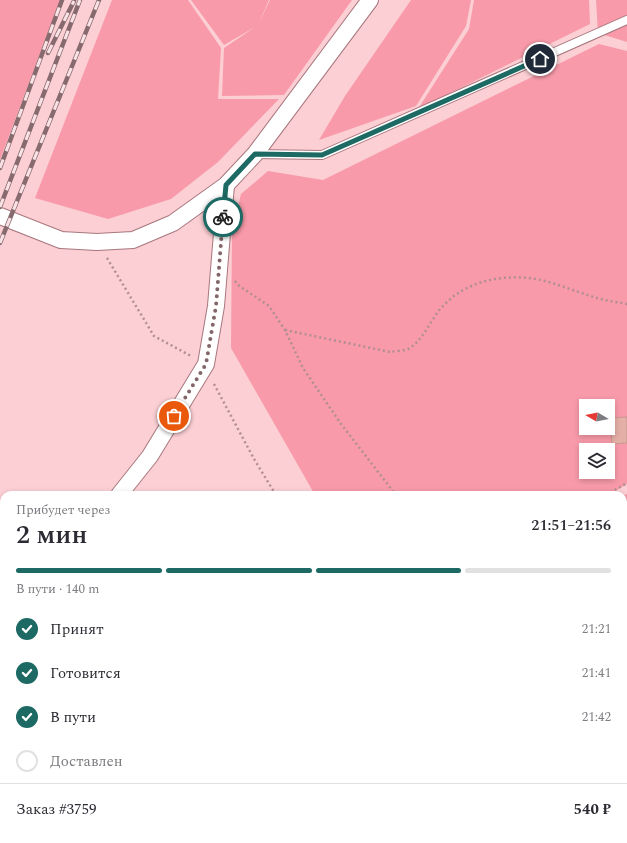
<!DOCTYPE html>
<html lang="ru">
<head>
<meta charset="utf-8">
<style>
	:root { --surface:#fff; --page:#f7f7f7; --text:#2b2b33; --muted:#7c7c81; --line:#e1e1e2; --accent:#1d6964 }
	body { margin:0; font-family:Spectral,serif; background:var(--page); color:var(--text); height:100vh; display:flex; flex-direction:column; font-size:15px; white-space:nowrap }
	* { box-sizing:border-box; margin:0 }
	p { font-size:13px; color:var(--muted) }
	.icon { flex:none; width:22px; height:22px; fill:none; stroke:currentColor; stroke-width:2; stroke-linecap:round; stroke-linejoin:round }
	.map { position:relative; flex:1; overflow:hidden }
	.sheet { position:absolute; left:0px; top:491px; width:627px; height:352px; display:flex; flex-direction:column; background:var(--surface); border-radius:12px 12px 0 0; box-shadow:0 2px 6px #0003 }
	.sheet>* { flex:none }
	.needle { width:26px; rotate:280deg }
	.fabs { position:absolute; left:579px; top:399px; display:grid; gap:8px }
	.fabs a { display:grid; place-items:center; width:36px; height:36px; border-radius:0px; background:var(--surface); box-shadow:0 2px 6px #0003; font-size:20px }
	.pin { position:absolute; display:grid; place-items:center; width:34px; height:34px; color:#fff; margin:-17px; border:2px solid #fff; border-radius:50%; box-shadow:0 1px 4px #0007 }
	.courier { position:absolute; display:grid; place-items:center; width:40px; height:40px; margin:-20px; border:3px solid #1d6964; border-radius:50%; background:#fff; color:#222; box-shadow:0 1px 5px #0007 }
	.overview em { font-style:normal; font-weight:600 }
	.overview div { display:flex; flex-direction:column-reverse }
	.overview { display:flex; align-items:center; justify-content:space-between; height:68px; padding:0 16px }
	h1 { font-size:26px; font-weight:600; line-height:30px }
	.bar { display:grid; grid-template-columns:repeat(4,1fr); gap:6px 4px; align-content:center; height:48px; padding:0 16px }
	.bar i { height:5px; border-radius:3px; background:var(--line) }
	.bar .selected { background:var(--accent) }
	.bar p { grid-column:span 4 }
	.line { display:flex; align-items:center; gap:10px; padding:0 16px; border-top:1px solid var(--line) }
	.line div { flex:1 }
	ol { padding:0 16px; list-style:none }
	li { display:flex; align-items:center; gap:12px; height:44px }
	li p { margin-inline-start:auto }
	li .icon { padding:4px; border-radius:50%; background:var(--accent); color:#fff; stroke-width:4 }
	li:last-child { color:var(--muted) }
	li i { width:22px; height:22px; border:2px solid var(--line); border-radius:50% }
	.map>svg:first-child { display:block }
	.green { fill:#f89aa9; fill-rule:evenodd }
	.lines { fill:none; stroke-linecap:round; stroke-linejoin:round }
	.river { stroke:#34dcd3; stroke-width:32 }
	.building { fill:#e3afa6; stroke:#c9978e }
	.lane-casing { stroke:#a8777e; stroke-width:10 }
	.street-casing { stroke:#a8777e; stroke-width:18 }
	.path { stroke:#b18e92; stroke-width:2.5; stroke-dasharray:2 3; stroke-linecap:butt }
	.lane { stroke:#fff; stroke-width:8 }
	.street { stroke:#fff; stroke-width:16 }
	.rail-casing { stroke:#876a6d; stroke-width:4.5 }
	.rail { stroke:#f9e2e5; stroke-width:3; stroke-dasharray:9; stroke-linecap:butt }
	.done { stroke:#836669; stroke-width:4; stroke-dasharray:0 7.2 }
	.route { stroke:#1d6964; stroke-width:5 }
</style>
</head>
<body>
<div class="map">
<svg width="627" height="843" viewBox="0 0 627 843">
	<rect width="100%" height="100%" fill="#fbcfd4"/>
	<g class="green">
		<path d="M 0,0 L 60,0 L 0,160 Z"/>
		<path d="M 112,0 L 188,0 L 221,48 L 218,99 L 279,99 L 218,162 L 171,199 L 108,219 L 35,198 Z"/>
		<path d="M 191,0 L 269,0 L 258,25 L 270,0 L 352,0 L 284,95 L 222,96 L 224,48 L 255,27 L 224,45 Z"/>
		<path d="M 411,0 L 471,0 L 466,26 L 416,106 L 319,140 L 345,96 Z"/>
		<path d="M 474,0 L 589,0 L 590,24 L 418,109 L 469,29 Z"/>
		<path d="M 596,0 L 627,0 L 627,42 L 598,33 Z"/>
		<path d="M 599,44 L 627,51 L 627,484 L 609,495 L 315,495 L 231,348 L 232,230 L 241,194 L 268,171 L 323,180 ZM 586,406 L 608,406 L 608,428 L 586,428 ZM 586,450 L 608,450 L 608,472 L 586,472 Z"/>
		<path d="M 627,494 L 627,541 L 623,545 L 623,496 Z"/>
		<path d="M 627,577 L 627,843 L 467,843 L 468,839 L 623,839 L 623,580 Z"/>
		<path d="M 358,839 L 416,839 L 415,843 L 356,843 Z"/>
	</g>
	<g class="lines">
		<g class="river">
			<path d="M 623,571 L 627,568"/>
			<path d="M 457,843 L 458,839"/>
		</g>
	</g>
	<path class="building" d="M 627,417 L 627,443 L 612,444 L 610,418 Z"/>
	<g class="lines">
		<defs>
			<g id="lane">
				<path d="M 255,154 L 322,155 L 627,20"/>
				<path d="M 623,730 L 627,727"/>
				<path d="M 623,760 L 627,764"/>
				<path d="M 341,843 L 342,839"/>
				<path d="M 563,843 L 564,839"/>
			</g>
			<g id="street">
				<path d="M 0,216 L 61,240 L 97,242 L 133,240 L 173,223 L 226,185 L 255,154 L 370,0"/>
				<path d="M 119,495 L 150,456 L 206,364 L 216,306 L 226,185"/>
				<path d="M 0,646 L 4,641"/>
			</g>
		</defs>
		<use href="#lane" class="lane-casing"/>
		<use href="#street" class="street-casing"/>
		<g class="path">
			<path d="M 107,258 L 154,336 L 191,356"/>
			<path d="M 235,281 L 238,285 L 269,306 L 285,330 L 303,368 L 341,424 L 396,495"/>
			<path d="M 285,330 L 390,352 C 395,351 403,351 408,349 C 424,340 430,320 442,307 C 467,279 509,272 545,281 C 563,286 580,293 597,298 C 607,301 617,302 627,304"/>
			<path d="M 214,384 L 254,459 L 276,495"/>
			<path d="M 606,495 L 627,483"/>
		</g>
		<use href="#lane" class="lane"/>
		<use href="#street" class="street"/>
		<defs>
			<g id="rail">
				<path d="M 48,53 L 74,1"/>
				<path d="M 0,168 L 62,0"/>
				<path d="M 0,207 L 80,0"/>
				<path d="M 0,243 L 99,0"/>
			</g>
		</defs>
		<use href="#rail" class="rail-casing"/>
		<use href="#rail" class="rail"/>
	</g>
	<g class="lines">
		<path class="done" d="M 174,416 L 206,364 L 216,306 L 223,217"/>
		<path class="route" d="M 223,217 L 226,185 L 255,154 L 322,155 L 540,59"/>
	</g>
</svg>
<div class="fabs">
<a><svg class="needle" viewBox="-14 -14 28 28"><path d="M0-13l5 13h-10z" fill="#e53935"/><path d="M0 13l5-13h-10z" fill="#7c7c81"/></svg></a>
<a><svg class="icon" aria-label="layers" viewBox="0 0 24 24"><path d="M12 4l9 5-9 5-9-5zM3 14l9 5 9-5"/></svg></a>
</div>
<div class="pin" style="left:174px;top:416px;background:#ea580c"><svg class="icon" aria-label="bag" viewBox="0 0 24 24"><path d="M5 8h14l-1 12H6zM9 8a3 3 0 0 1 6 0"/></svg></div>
<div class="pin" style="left:540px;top:59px;background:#1f2937"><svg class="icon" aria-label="home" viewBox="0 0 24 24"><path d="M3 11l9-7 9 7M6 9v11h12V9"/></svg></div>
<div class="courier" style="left:223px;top:217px"><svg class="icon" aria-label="bike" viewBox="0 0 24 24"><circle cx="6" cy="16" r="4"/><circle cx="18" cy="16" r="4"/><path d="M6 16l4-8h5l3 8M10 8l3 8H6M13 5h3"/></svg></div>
<section class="sheet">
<div class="overview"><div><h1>2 мин</h1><p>Прибудет через</p></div><em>21:51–21:56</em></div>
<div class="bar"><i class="selected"></i><i class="selected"></i><i class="selected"></i><i></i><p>В пути · 140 m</p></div>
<ol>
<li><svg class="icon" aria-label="check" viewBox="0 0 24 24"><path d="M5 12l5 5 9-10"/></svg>Принят<p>21:21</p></li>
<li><svg class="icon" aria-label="check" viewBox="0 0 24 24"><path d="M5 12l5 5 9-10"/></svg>Готовится<p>21:41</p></li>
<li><svg class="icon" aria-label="check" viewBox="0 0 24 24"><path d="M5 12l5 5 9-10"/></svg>В пути<p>21:42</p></li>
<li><i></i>Доставлен</li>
</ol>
<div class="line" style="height:52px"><div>Заказ #3759</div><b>540 ₽</b></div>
</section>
</div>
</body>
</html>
